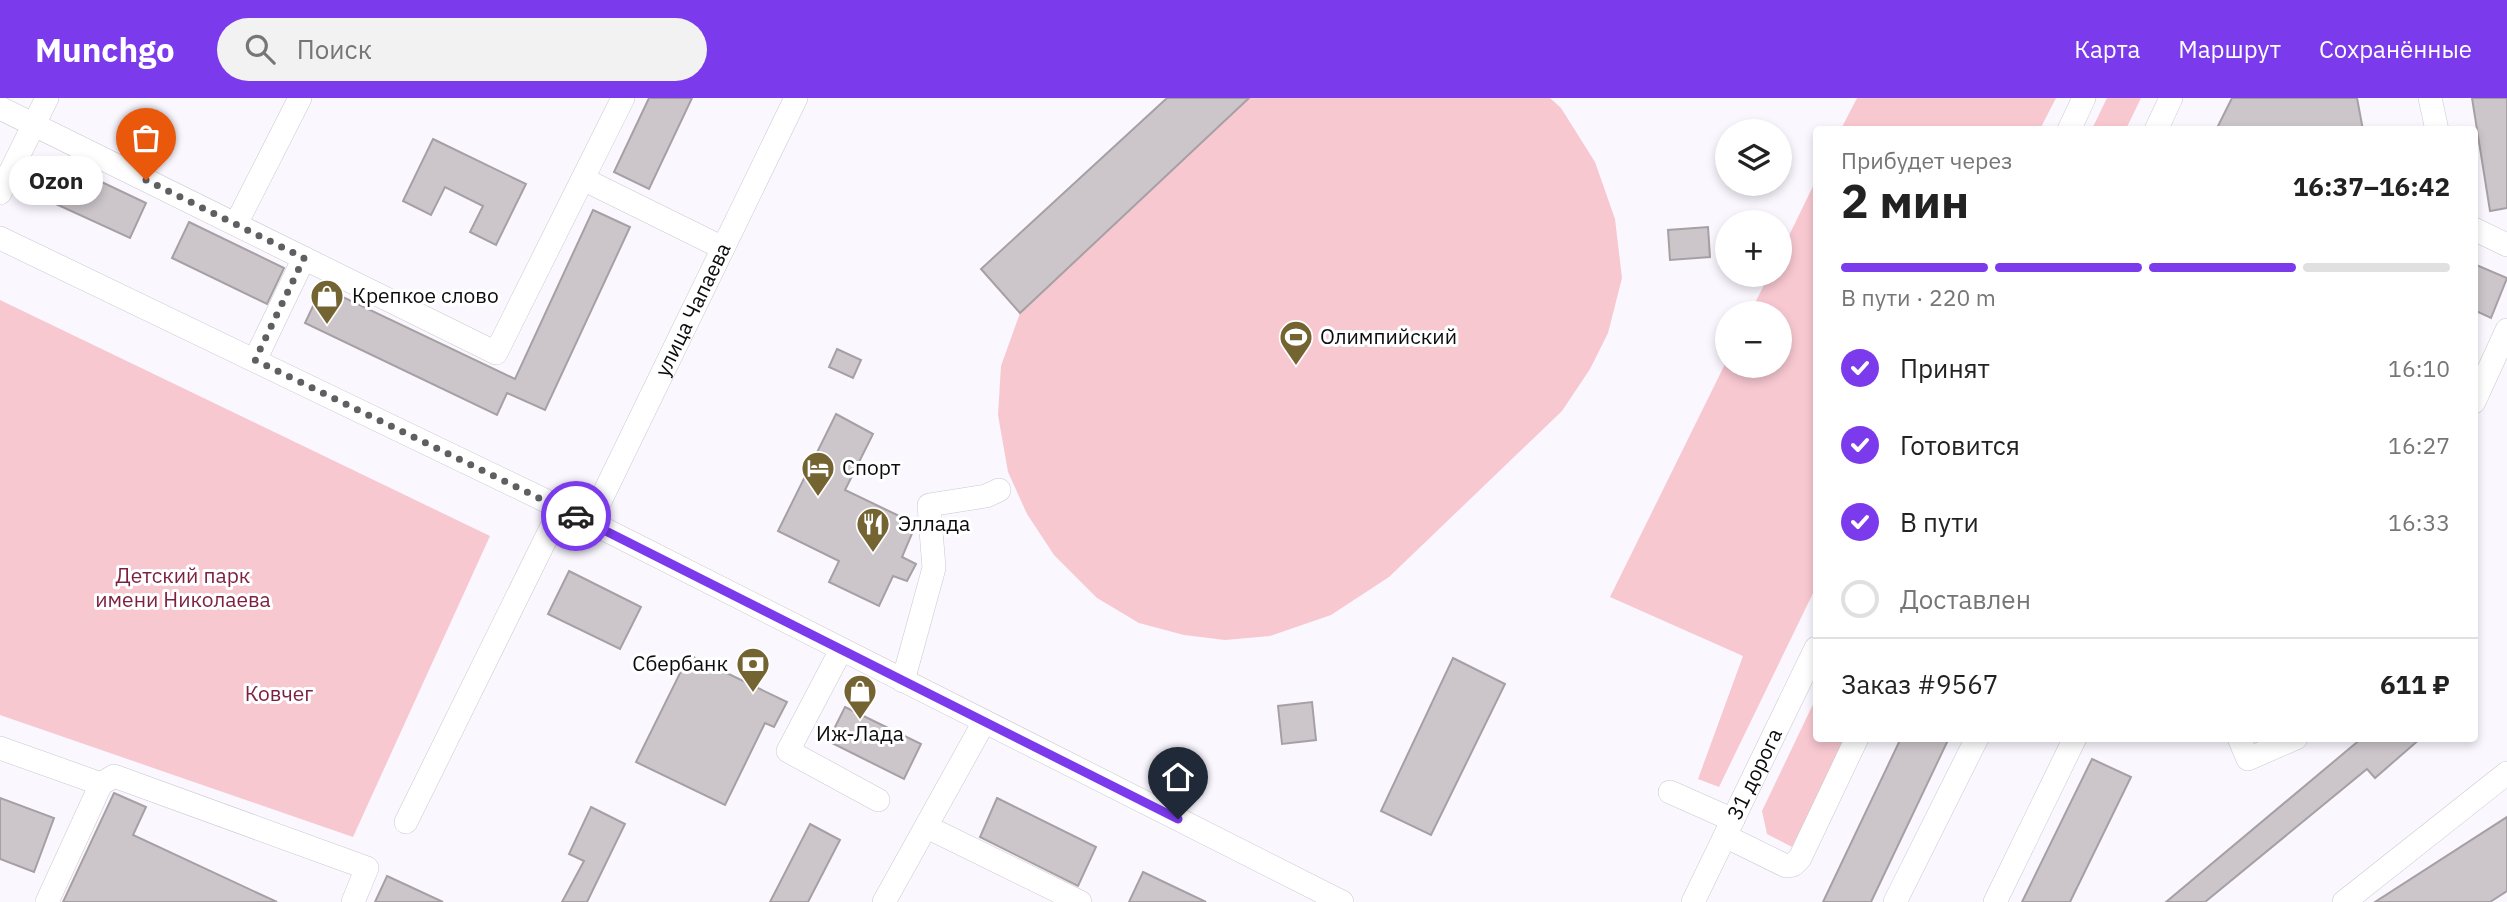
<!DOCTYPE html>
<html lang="ru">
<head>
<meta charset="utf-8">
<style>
	:root { --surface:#fff; --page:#f2f2f2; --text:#222; --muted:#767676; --line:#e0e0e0; --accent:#7c3aed }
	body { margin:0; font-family:"IBM Plex Sans",sans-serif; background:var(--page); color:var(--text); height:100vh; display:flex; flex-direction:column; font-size:26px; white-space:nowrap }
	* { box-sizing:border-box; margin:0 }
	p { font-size:23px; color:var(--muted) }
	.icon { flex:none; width:38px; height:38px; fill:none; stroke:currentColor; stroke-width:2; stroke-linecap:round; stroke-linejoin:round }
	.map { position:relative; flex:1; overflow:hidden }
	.sheet { position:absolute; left:1813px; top:28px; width:665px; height:616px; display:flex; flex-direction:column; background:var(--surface); border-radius:7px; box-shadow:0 4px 10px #0003 }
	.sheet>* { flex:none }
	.fabs { position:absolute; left:1715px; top:21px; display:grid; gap:14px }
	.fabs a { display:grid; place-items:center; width:77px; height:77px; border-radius:50%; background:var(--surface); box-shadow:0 4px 10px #0003; font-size:35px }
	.pin { position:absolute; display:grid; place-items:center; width:60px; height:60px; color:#fff; margin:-72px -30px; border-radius:50% 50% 50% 0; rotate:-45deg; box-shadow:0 0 7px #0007 }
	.pin .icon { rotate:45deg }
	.courier { position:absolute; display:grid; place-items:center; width:70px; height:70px; margin:-35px; border:5px solid #7c3aed; border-radius:50%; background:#fff; color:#222; box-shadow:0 2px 9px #0007 }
	.bubble { position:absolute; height:49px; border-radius:24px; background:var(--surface); box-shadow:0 4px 10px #0003; font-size:23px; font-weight:700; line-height:49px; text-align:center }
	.head em { font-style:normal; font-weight:700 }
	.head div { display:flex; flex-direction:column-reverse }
	.head { display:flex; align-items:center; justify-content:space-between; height:119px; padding:0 28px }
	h1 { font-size:46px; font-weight:700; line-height:52px }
	.bar { display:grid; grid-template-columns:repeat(4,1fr); gap:10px 7px; align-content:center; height:84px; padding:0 28px }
	.bar i { height:9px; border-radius:5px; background:var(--line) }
	.bar .active { background:var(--accent) }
	.bar p { grid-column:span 4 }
	.line { display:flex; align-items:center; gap:18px; padding:0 28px; border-top:2px solid var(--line) }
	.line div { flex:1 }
	ol { padding:0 28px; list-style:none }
	li { display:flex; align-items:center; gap:21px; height:77px }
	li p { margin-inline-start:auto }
	li .icon { padding:7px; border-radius:50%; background:var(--accent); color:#fff; stroke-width:4 }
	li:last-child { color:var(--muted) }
	li i { width:38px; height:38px; border:4px solid var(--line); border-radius:50% }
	header { display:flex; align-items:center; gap:42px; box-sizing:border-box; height:98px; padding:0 35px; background:var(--accent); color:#fff }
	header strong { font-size:33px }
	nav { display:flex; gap:38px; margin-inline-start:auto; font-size:24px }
	.search { width:490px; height:63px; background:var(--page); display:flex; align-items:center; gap:18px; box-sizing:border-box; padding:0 24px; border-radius:38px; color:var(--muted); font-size:26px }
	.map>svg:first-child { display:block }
	.green { fill:#f8c8d1 }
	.building { fill:#ccc6ca; stroke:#a6a0a5; stroke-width:2 }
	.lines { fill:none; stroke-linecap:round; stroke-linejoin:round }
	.minor-casing { stroke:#cbc8cf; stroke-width:24 }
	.minor { stroke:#fff; stroke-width:23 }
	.done { stroke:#5f5e61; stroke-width:7; stroke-dasharray:0 12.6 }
	.route { stroke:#7c3aed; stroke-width:9 }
	.labels { text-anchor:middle; stroke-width:6; stroke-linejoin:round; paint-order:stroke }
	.poi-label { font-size:21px; fill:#0c0b0d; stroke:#fff; text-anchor:start }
	.street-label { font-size:21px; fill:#0c0b0d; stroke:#fff }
	.park-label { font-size:21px; fill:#7d1f3e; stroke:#fff }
</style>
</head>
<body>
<header>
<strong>Munchgo</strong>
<div class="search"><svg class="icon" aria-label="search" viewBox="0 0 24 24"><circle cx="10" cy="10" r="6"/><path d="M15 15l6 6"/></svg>Поиск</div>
<nav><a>Карта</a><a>Маршрут</a><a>Сохранённые</a></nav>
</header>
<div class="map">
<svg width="2507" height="804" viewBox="0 0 2507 804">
	<rect width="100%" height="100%" fill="#faf7fe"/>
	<g class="green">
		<path d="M 1249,0 L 1550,0 L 1561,10 L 1595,64 L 1615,121 L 1622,180 L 1608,235 L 1590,271 L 1562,313 L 1389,479 L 1331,517 L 1270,538 L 1225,542 L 1184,537 L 1139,525 L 1097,500 L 1054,457 L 1027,416 L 1008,374 L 998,317 L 1001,268 L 1020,215 Z"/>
		<path d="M 1857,0 L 2056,0 L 2040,31 L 1841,31 Z"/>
		<path d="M 2107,0 L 2141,0 L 2126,31 L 2092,31 Z"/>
		<path d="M 1816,82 L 1816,489 L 1719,689 L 1698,681 L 1743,558 L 1610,499 L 1727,262 L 1727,268 L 1780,268 L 1780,215 L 1750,215 L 1769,177 L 1780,177 L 1780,156 Z"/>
		<path d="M 0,202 L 490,438 L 353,739 L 0,617 Z"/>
		<path d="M 1816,600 L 1816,640 L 1845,641 L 1792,749 L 1767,736 L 1762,713 Z"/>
	</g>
	<g class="building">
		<path d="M 649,0 L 692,0 L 649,91 L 614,74 Z"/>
		<path d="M 1167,0 L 1249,0 L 1020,215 L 981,171 Z"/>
		<path d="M 2232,0 L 2357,0 L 2363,32 L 2216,32 Z"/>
		<path d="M 2472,0 L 2507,0 L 2507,110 L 2490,113 Z"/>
		<path d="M 433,41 L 526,86 L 496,147 L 470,134 L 483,108 L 445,89 L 431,117 L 403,103 Z"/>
		<path d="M 51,60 L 146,105 L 130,140 L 34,96 Z"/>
		<path d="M 593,112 L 630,129 L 545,312 L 507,295 L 497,317 L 305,225 L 322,189 L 515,281 Z"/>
		<path d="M 189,124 L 284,170 L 267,206 L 172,160 Z"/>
		<path d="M 1708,129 L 1710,159 L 1670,162 L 1668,132 Z"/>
		<path d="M 2474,166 L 2507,180 L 2491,220 L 2474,212 Z"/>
		<path d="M 837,251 L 861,262 L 853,280 L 829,269 Z"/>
		<path d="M 836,316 L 873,336 L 845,392 L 916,426 L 902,459 L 916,466 L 907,483 L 893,478 L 879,508 L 829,484 L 839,463 L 778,433 Z"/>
		<path d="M 569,473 L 641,509 L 620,551 L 548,516 Z"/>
		<path d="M 689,557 L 787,604 L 774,629 L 765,625 L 725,707 L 636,664 Z"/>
		<path d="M 1453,560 L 1505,586 L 1431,737 L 1381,713 Z"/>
		<path d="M 1312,604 L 1316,642 L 1282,646 L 1278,608 Z"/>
		<path d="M 845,609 L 921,646 L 904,681 L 828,643 Z"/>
		<path d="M 1901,640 L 1949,640 L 1871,804 L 1823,804 Z"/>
		<path d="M 2362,640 L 2421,640 L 2375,680 L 2367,671 L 2205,804 L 2166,804 Z"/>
		<path d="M 2092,661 L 2131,679 L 2070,804 L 2022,804 Z"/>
		<path d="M 114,695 L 146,709 L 133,737 L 277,804 L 63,804 Z"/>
		<path d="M 0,700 L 54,720 L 34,774 L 0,761 Z"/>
		<path d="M 997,700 L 1096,749 L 1078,788 L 980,739 Z"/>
		<path d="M 591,709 L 625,726 L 587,804 L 562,804 L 584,763 L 569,756 Z"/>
		<path d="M 2507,719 L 2507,793 L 2490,804 L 2375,804 Z"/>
		<path d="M 810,726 L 840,742 L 808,804 L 770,804 Z"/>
		<path d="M 1143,774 L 1206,804 L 1129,804 Z"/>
		<path d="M 387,778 L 443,804 L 375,804 Z"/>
	</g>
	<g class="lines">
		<defs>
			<g id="minor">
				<path d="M 2430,0 L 2437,32"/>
				<path d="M 0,10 L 496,255 L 623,0"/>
				<path d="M 2069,32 L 2084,0"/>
				<path d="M 2156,32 L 2171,0"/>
				<path d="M 583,81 L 723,150"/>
				<path d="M 0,95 L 47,0"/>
				<path d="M 236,126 L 300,0"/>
				<path d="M 2474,131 L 2507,147"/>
				<path d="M 0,140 L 590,424 L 1342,804"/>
				<path d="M 255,262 L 304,160"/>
				<path d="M 2474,304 L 2507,232"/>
				<path id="s1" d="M 590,424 L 796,0"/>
				<path d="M 841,552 L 788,653 L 878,702"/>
				<path d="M 903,583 L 934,470 L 929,407 L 986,398 L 999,392"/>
				<path d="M 2239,640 L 2248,661 L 2296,640"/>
				<path d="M 0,650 L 101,686"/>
				<path d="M 1670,694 L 1733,722"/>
				<path d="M 406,724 L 561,410"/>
				<path d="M 927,729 L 1080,804"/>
				<path d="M 1725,738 L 1786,768 L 1793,767 L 1800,760 L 1857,640"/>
				<path d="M 47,804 L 101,686 L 114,678 L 367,770 L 353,804"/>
				<path d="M 884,804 L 984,624"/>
				<path id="s2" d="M 1693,804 L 1816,550"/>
				<path d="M 1895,804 L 1977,640"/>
				<path d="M 1995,804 L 2075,640"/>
				<path d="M 2344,804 L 2507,675"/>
			</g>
		</defs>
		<use href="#minor" class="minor-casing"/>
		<use href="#minor" class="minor"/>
	</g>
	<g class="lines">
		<path class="done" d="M 146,82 L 304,160 L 255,262 L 576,418"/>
		<path class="route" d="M 576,418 L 1178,721"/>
	</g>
	<defs>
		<symbol id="shop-pin" viewBox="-11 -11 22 30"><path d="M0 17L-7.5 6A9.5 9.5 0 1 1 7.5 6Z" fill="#736432" stroke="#fff"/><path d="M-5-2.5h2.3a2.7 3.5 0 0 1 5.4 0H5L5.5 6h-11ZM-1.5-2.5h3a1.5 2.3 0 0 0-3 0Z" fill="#fff"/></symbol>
		<symbol id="stadium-pin" viewBox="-11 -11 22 30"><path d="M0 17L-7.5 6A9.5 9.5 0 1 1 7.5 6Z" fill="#736432" stroke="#fff"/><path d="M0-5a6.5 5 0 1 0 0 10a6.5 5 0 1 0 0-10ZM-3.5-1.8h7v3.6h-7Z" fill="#fff"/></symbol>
		<symbol id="hotel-pin" viewBox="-11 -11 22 30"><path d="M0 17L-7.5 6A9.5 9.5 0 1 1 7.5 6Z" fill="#736432" stroke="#fff"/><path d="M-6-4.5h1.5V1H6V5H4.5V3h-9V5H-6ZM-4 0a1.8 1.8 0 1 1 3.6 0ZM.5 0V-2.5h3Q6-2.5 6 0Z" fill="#fff"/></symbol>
		<symbol id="restaurant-pin" viewBox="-11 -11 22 30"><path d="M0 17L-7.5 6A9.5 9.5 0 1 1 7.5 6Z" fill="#736432" stroke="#fff"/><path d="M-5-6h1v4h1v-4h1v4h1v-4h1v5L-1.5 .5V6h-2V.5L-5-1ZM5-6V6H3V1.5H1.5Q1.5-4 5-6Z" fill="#fff"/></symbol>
		<symbol id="bank-pin" viewBox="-11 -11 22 30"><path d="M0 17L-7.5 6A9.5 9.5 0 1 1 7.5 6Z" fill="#736432" stroke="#fff"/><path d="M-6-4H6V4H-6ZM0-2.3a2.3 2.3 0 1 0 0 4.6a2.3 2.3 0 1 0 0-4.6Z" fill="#fff"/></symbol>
	</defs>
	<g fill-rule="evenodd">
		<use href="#shop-pin" x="308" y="179" width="38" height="52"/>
		<use href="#stadium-pin" x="1277" y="220" width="38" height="52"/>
		<use href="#hotel-pin" x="799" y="351" width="38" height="52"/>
		<use href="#restaurant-pin" x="854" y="407" width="38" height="52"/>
		<use href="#bank-pin" x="734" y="547" width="38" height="52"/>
		<use href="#shop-pin" x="841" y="574" width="38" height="52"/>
	</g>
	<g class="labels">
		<g class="poi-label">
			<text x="352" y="205">Крепкое слово</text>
			<text x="1320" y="246">Олимпийский</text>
			<text x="842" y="377">Спорт</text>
			<text x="898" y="433">Эллада</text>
			<text x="728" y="573" text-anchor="end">Сбербанк</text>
			<text x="860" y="643" text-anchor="middle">Иж-Лада</text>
		</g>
		<g class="street-label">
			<text dy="7" stroke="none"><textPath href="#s1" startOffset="236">улица Чапаева</textPath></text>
			<text dy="7" stroke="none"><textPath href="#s2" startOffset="142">31 дорога</textPath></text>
		</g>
		<g class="park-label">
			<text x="183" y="485">Детский парк<tspan x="183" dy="24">имени Николаева</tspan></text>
			<text x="279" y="603">Ковчег</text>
		</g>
	</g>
</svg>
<div class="fabs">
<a><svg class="icon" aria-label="layers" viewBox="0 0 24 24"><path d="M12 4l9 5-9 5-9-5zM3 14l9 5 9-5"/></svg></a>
<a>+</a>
<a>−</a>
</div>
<div class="pin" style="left:146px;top:82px;background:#ea580c"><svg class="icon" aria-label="bag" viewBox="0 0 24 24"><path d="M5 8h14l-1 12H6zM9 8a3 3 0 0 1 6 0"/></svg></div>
<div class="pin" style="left:1178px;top:721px;background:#1f2937"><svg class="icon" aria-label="home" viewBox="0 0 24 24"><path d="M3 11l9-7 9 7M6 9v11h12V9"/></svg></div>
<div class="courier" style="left:576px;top:418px"><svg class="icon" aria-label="car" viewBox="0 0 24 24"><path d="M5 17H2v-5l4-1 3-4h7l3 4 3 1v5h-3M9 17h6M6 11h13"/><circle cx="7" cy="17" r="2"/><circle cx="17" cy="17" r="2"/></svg></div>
<div class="bubble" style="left:9px;top:58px;width:94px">Ozon</div>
<section class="sheet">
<div class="head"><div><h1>2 мин</h1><p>Прибудет через</p></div><em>16:37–16:42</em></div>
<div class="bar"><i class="active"></i><i class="active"></i><i class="active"></i><i></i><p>В пути · 220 m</p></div>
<ol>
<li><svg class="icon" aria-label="check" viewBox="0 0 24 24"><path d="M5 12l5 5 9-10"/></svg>Принят<p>16:10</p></li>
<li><svg class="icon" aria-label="check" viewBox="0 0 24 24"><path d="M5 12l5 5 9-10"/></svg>Готовится<p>16:27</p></li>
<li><svg class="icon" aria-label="check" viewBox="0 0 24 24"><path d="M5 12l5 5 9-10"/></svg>В пути<p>16:33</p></li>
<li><i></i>Доставлен</li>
</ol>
<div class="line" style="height:91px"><div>Заказ #9567</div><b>611 ₽</b></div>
</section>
</div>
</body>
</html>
